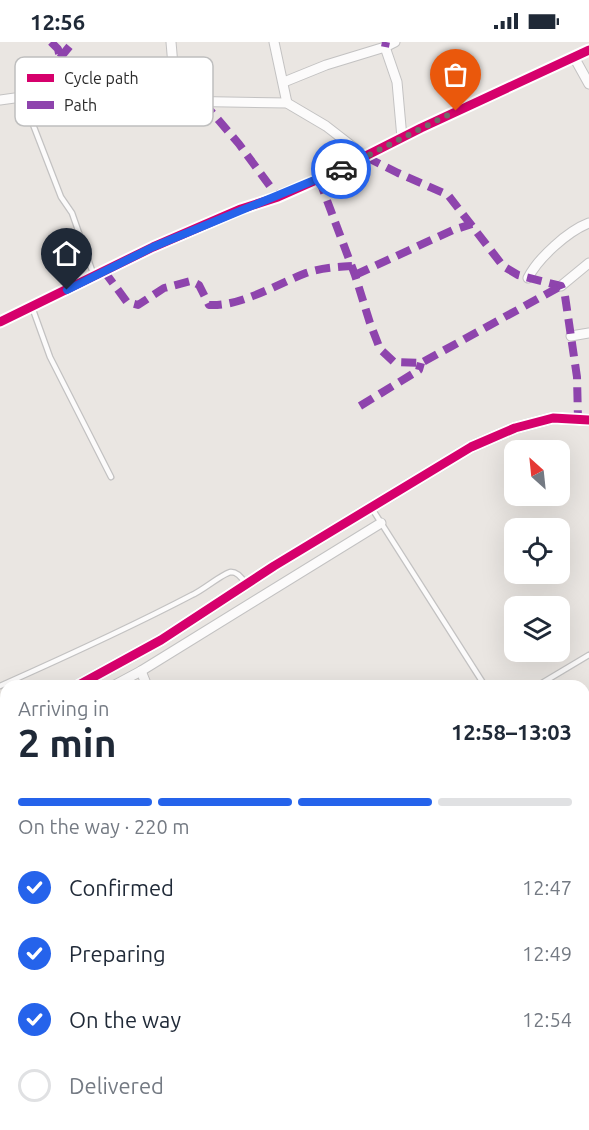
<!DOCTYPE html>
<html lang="en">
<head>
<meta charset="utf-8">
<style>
	:root { --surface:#fff; --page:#f2f2f3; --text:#1f2937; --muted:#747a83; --line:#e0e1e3; --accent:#2563eb }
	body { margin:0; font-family:Ubuntu,sans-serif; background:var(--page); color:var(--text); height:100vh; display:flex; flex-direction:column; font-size:22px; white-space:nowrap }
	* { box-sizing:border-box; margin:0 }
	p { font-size:20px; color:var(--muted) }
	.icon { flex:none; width:33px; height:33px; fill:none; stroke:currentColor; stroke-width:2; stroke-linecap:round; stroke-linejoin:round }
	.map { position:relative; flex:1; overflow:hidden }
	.details { position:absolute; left:0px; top:638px; width:590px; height:452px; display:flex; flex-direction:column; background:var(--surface); border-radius:18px 18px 0 0; box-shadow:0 6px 24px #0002 }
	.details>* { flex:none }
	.needle { width:39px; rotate:333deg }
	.fabs { position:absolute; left:504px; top:398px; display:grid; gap:12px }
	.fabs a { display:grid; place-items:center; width:66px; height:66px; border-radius:12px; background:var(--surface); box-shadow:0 6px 24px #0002; font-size:30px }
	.pin { position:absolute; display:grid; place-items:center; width:51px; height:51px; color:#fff; margin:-62px -26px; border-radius:50% 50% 50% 0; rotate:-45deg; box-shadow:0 0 6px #0007 }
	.pin .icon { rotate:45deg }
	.courier { position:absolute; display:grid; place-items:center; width:60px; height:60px; margin:-30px; border:4px solid #2563eb; border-radius:50%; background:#fff; color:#222; box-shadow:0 2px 8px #0007 }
	.head em { font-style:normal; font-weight:700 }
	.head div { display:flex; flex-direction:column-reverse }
	.head { display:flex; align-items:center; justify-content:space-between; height:102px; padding:0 18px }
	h1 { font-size:39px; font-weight:700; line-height:45px }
	.bar { display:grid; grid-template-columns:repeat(4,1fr); gap:9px 6px; align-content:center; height:72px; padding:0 18px }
	.bar i { height:8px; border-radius:4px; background:var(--line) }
	.bar .active { background:var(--accent) }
	.bar p { grid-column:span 4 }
	ol { padding:0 18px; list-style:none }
	li { display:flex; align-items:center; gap:18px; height:66px }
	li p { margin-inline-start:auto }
	li .icon { padding:6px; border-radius:50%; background:var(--accent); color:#fff; stroke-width:4 }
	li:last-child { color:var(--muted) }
	li i { width:33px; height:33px; border:3px solid var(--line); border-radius:50% }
	.status { display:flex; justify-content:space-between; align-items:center; height:42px; padding:0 30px; background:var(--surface); direction:ltr }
	.status svg { height:16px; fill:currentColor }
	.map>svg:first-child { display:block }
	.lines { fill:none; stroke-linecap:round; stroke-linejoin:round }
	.service-casing { stroke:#c3c2c2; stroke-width:7 }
	.minor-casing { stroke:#c3c2c2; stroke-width:11 }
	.tertiary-casing { stroke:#c3c2c2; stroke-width:13 }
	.service { stroke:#fcfbfb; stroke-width:4.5 }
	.minor { stroke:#fcfbfb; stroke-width:9 }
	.tertiary { stroke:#fcfbfb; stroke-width:10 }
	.quiet { stroke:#8e44ad; stroke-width:8; stroke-dasharray:15 8; stroke-linecap:butt }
	.cycleway-casing { stroke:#fff; stroke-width:13 }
	.cycleway { stroke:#d6006c; stroke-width:9 }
	.done { stroke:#6e6c6b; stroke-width:6; stroke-dasharray:0 10.8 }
	.route { stroke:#2563eb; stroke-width:8 }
	.key { fill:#fff; stroke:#bfbfbf; stroke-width:1.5 }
	.key-label { font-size:16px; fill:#2b2b2b }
</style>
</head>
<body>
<div class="status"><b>12:56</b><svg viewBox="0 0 49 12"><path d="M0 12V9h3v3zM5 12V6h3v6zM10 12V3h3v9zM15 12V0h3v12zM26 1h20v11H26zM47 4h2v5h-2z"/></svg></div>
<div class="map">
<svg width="589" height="1088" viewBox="0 0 589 1088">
	<rect width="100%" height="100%" fill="#eae6e2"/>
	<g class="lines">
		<defs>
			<g id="service">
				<path d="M 22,54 L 61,155 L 72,171 L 94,234"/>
				<path d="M 32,265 L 50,315 L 111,435"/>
				<path d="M 371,465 L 485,644"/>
				<path d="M 0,644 C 65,615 129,586 192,553 C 202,549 223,531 231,530 C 238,530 242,536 245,541"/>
				<path d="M 537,644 L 589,613"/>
				<path d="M 584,804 L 589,813"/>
				<path d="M 584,897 L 589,894"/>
				<path d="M 224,1088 L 236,1083"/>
			</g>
			<g id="minor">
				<path d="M 171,0 L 174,35 L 172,59"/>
				<path d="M 274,0 L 287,61"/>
				<path d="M 385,5 L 397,40 L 402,96"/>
				<path d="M 574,15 L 589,42"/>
				<path d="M 284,40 L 326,23 L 385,5 L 395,0"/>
				<path d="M 0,58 L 36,53 L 80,51 L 106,51 L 172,59 L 287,61 L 326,84 L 366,115"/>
				<path d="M 528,236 C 538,216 568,189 589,181"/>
				<path d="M 561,244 L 589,221"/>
				<path d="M 0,280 L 153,205 L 241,167 L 278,155 L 330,132 L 421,86 L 589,8"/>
				<path d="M 571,294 L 589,291"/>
				<path d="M 141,629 L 147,644"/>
				<path d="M 113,644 L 141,629 L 381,481"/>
				<path d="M 0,694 L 6,692"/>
				<path d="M 0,947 L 6,941"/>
				<path d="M 373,1083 L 376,1088"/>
			</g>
			<g id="tertiary">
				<path d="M 77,644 L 161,598 L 274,524 L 471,405 L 515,386 L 553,376 L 589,378"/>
				<path d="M 0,677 L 6,674"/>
			</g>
		</defs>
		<use href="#service" class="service-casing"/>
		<use href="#minor" class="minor-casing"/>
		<use href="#tertiary" class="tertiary-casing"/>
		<use href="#service" class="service"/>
		<use href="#minor" class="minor"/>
		<use href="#tertiary" class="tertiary"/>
		<g class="quiet">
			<path d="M 51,0 L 58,7 L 60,16 L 68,27 L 81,36 L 95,51"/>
			<path d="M 385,5 L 386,0"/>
			<path d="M 60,16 L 73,0"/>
			<path d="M 203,60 L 239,102 L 278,155"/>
			<path d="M 366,115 L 398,131 L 448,153 L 503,224 L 518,233 L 561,244 L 565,254 L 577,335 L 578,377"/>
			<path d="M 319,137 L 355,233 L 370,281 L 380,307 L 394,320 L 421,321 L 561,244"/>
			<path d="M 104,229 L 127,260 L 138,263 L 164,246 L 191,239 L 199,243 L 209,263 C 240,265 277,242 306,231 C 321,226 336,225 352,224"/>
			<path d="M 355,233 L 453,188 L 472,182"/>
			<path d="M 360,364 L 419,328 L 421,321"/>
		</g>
		<defs>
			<g id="cycleway">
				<path d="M 0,280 L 153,205 L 241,167 L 278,155 L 330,132 L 421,86 L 589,8"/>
				<path d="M 77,644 L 161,598 L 274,524 L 471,405 L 515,386 L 553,376 L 589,378"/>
			</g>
		</defs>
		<use href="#cycleway" class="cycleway-casing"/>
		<use href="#cycleway" class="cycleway"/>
	</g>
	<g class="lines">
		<path class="done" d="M 341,127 L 456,69"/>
		<path class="route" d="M 67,248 L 153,205 L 341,127"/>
	</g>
	<rect x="15" y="15" width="198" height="69" rx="9" class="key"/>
	<rect x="27" y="32" width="27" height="8" fill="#d6006c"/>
	<rect x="27" y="59" width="27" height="8" fill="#8e44ad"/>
	<g class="key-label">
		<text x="64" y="42">Cycle path</text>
		<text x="64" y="69">Path</text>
	</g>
</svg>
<div class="fabs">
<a><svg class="needle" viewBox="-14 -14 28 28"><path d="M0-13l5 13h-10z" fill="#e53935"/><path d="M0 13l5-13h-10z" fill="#747a83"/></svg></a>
<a><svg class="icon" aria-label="locate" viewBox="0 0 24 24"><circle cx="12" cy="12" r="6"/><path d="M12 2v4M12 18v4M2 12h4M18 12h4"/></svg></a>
<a><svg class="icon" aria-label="layers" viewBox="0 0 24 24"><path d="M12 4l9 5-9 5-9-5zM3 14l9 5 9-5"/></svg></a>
</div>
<div class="pin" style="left:456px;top:69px;background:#ea580c"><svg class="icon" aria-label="bag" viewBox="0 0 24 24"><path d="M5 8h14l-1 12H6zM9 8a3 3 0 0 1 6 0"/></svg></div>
<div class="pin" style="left:67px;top:248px;background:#1f2937"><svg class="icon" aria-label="home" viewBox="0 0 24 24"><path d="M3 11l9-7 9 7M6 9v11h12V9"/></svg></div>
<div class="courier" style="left:341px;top:127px"><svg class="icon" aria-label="car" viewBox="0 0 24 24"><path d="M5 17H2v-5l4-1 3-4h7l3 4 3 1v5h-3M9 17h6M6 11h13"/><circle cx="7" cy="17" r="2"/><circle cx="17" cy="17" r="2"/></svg></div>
<section class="details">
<div class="head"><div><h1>2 min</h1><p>Arriving in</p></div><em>12:58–13:03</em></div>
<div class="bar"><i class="active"></i><i class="active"></i><i class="active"></i><i></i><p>On the way · 220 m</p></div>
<ol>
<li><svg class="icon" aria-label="check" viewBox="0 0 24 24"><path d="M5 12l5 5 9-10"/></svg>Confirmed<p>12:47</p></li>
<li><svg class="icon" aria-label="check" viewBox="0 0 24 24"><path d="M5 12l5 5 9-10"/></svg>Preparing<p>12:49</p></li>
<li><svg class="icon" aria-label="check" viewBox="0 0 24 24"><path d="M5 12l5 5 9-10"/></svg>On the way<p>12:54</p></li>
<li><i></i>Delivered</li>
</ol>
</section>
</div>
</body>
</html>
